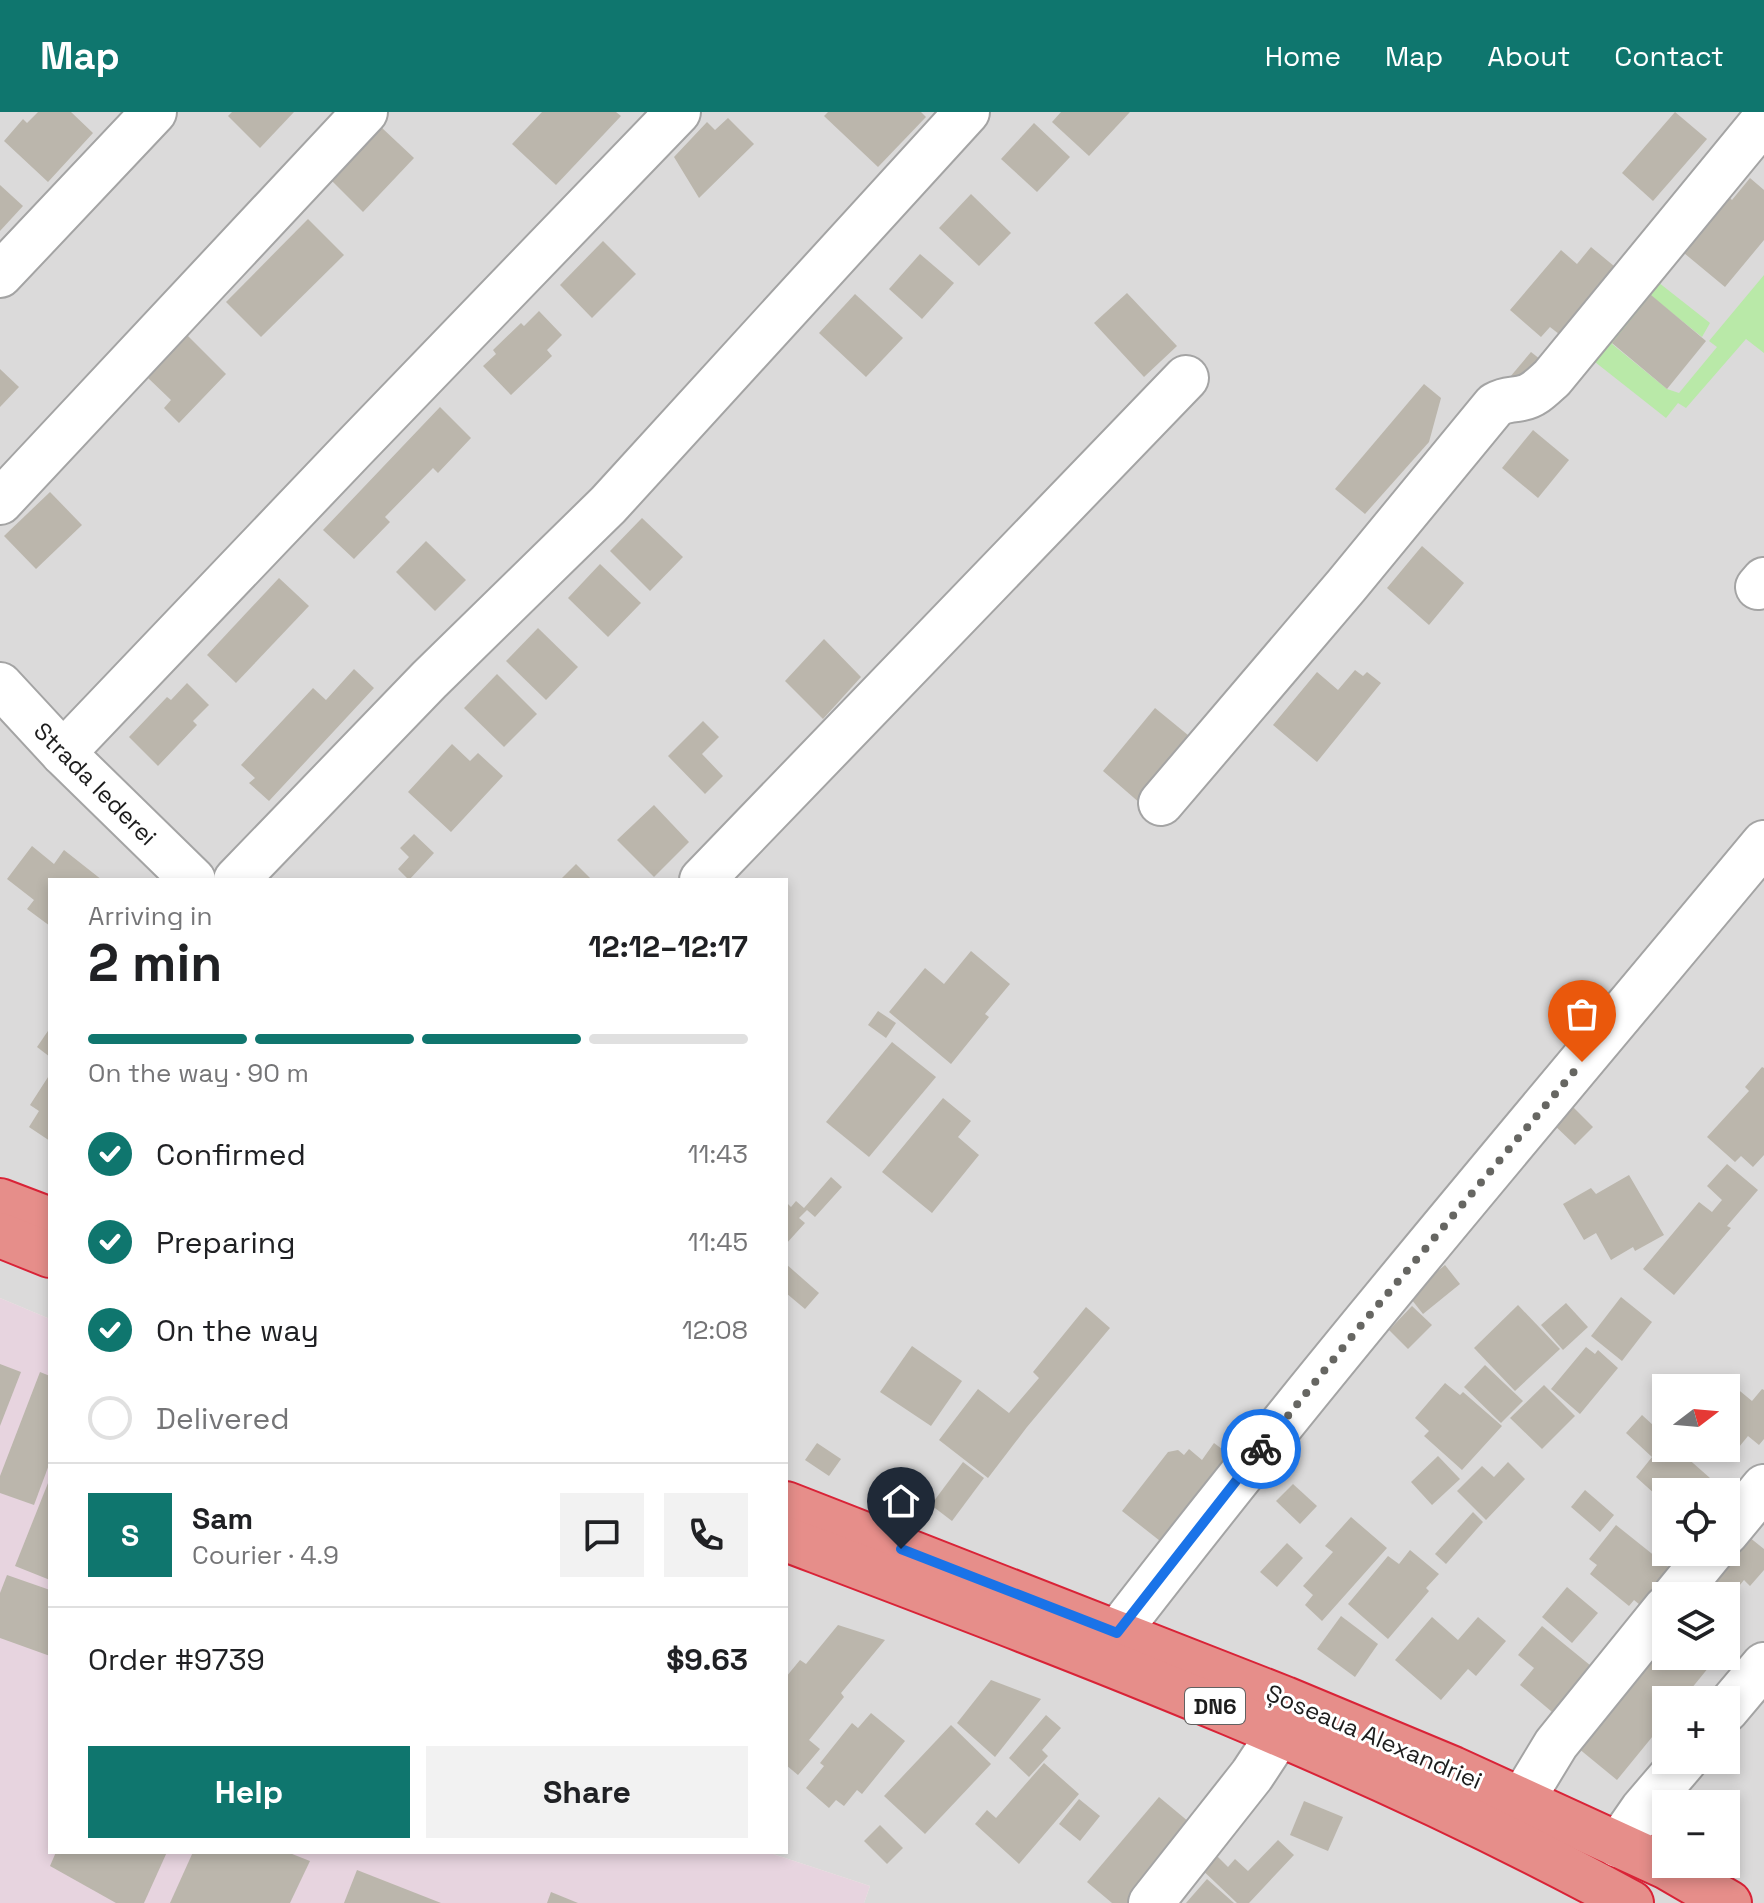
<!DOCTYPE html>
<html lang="en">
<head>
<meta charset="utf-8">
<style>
	:root { --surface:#fff; --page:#f2f2f2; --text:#202124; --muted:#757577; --line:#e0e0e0; --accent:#0f766e }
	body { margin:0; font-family:"Space Grotesk",sans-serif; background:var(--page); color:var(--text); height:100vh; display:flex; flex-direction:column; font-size:30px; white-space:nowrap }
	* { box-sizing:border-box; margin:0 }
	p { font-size:26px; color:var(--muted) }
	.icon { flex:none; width:44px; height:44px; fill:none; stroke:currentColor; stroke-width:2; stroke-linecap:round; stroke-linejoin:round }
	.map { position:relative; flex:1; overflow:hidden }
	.sheet { position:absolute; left:48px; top:766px; width:740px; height:976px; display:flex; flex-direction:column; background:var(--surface); border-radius:0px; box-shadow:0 4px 12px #0003 }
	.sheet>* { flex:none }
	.needle { width:52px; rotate:74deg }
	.buttons { position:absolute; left:1652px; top:1262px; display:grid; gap:16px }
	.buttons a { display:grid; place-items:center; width:88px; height:88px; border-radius:0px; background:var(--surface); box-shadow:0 4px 12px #0003; font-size:40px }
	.pin { position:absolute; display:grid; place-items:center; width:68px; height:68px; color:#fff; margin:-82px -34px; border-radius:50% 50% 50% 0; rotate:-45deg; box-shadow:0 0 8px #0007 }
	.pin .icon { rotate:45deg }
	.courier { position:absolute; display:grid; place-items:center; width:80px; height:80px; margin:-40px; border:6px solid #1a73e8; border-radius:50%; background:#fff; color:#222; box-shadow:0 2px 10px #0007 }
	.headline em { font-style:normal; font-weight:800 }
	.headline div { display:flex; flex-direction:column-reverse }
	.headline { display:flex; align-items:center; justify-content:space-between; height:136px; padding:0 40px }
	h1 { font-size:52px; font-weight:800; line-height:60px }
	.bar { display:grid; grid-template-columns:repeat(4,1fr); gap:12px 8px; align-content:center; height:96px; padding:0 40px }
	.bar i { height:10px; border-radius:6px; background:var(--line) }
	.bar .current { background:var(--accent) }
	.bar p { grid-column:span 4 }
	.line { display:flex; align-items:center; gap:20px; padding:0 40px; border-top:2px solid var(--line) }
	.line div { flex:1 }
	.round { display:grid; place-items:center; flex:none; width:84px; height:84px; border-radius:0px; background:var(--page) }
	ol { padding:0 40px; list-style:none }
	li { display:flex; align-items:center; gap:24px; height:88px }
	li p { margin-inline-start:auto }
	li .icon { padding:8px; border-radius:50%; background:var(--accent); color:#fff; stroke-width:4 }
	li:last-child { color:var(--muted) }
	li i { width:44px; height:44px; border:4px solid var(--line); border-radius:50% }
	.primary-button { display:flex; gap:16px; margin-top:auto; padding:16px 40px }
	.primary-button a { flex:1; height:92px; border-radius:0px; background:var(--accent); color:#fff; font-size:32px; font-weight:800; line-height:92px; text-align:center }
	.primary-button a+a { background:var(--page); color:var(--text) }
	header { display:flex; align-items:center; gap:48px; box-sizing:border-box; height:112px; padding:0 40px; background:var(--accent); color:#fff }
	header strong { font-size:38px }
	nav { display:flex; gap:44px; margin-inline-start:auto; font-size:28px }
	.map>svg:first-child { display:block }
	.residential { fill:#dbdada; fill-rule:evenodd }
	.industrial { fill:#e7d4df }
	.grass { fill:#b9e9a8 }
	.building { fill:#bbb6ac }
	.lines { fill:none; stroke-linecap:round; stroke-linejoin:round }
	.minor-casing { stroke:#a4a4a4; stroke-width:48 }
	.highway-casing { stroke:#d92337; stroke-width:48 }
	.minor { stroke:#fff; stroke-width:44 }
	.highway { stroke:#e68e8a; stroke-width:44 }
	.done { stroke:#666662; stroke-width:8; stroke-dasharray:0 14.4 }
	.route { stroke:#1a73e8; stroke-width:10 }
	.labels { text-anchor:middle; stroke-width:6; stroke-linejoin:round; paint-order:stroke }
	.shield { fill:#fff; stroke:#616161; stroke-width:2 }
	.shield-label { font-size:22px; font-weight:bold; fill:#1d1d1d }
	.street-label { font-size:24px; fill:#1d1d1d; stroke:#fff }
</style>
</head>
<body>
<header>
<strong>Map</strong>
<nav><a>Home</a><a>Map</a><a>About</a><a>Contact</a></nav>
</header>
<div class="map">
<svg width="1764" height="1791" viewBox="0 0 1764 1791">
	<rect width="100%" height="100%" fill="#eeede3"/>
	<path class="residential" d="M 0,0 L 1764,0 L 1764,1791 L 864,1791 L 870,1774 L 767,1740 L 786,1740 L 786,768 L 50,768 L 50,1207 L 0,1186 ZM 1666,1276 L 1726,1276 L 1726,1336 L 1666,1336 ZM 1666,1380 L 1726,1380 L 1726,1440 L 1666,1440 ZM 1666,1484 L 1726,1484 L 1726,1544 L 1666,1544 ZM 1666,1588 L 1726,1588 L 1726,1648 L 1666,1648 ZM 1666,1692 L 1726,1692 L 1726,1752 L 1666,1752 Z"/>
	<path class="industrial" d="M 0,1186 L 50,1207 L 50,1740 L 767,1740 L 870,1774 L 864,1791 L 0,1791 Z"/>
	<path class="grass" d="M 1649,163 L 1710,211 L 1702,225 L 1651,184 L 1612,232 L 1667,277 L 1679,281 L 1717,235 L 1709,229 L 1764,163 L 1764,241 L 1746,227 L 1686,296 L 1678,291 L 1666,306 L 1595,250 L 1592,245 Z"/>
	<g class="building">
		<path d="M 38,0 L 71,0 L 93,21 L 48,70 L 4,29 L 23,7 L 27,11 Z"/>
		<path d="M 232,0 L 294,0 L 260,36 L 228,4 Z"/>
		<path d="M 542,0 L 616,0 L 621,4 L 556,73 L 512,32 Z"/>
		<path d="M 828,0 L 921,0 L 926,5 L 878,55 L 824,4 Z"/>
		<path d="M 1061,0 L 1130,0 L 1089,44 L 1052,10 Z"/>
		<path d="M 1675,0 L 1707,27 L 1653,89 L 1622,61 Z"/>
		<path d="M 728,6 L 754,32 L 699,86 L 674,45 L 707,10 L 715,18 Z"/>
		<path d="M 1034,11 L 1070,45 L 1037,80 L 1001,47 Z"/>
		<path d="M 381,15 L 414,46 L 363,100 L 331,68 Z"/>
		<path d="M 1750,66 L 1764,78 L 1764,128 L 1725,175 L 1684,141 L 1730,86 L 1732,88 Z"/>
		<path d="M 0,73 L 23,94 L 0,119 Z"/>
		<path d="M 971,82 L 1011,121 L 979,154 L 939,116 Z"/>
		<path d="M 308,107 L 344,143 L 261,225 L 226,190 Z"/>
		<path d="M 603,129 L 636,162 L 592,206 L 560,173 Z"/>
		<path d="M 1591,135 L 1620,159 L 1564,226 L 1550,215 L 1541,225 L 1510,198 L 1561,138 L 1577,152 Z"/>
		<path d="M 920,142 L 954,171 L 922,207 L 889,177 Z"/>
		<path d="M 1127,181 L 1177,234 L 1144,265 L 1094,211 Z"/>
		<path d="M 855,182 L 903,226 L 866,265 L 819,221 Z"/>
		<path d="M 1651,183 L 1706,229 L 1667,277 L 1612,231 Z"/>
		<path d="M 539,199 L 562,223 L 547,238 L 552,244 L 511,283 L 483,254 L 496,242 L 493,238 L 521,211 L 524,214 Z"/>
		<path d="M 187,223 L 226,262 L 179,311 L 164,296 L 171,288 L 147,265 Z"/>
		<path d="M 1531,240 L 1545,251 L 1524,277 L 1510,265 Z"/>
		<path d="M 0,257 L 19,275 L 0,295 Z"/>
		<path d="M 1424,272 L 1441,286 L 1429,330 L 1365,402 L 1335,377 Z"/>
		<path d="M 440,295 L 471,326 L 438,361 L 433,356 L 385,405 L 390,410 L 354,447 L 323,418 Z"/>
		<path d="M 1533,318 L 1569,348 L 1538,386 L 1502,356 Z"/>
		<path d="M 50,380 L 82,413 L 36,457 L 4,424 Z"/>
		<path d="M 642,406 L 683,445 L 650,479 L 610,439 Z"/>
		<path d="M 426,429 L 466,468 L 435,499 L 396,460 Z"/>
		<path d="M 1422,434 L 1464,471 L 1429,513 L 1387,476 Z"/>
		<path d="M 600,452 L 641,491 L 608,525 L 568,486 Z"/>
		<path d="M 279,466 L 309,494 L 236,571 L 207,543 Z"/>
		<path d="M 538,516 L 578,555 L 546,588 L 506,549 Z"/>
		<path d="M 824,527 L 861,565 L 823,607 L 785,569 Z"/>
		<path d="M 354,557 L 374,576 L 269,689 L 249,671 L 255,666 L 241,653 L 313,576 L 326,588 Z"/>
		<path d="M 1355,558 L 1363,564 L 1367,560 L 1381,571 L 1317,650 L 1273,613 L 1317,560 L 1338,578 Z"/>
		<path d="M 497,562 L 537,602 L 504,635 L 464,596 Z"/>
		<path d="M 187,571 L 209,593 L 193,609 L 197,613 L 158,654 L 129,625 L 167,585 L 171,588 Z"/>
		<path d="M 1155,596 L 1194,628 L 1141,692 L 1103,659 Z"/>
		<path d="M 703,609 L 719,625 L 702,642 L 723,664 L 705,682 L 668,644 Z"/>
		<path d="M 452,632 L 470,649 L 478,641 L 503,664 L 451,720 L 408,680 Z"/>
		<path d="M 654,693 L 689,730 L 654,765 L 617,728 Z"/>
		<path d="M 414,722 L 434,741 L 409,768 L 398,757 L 409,745 L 400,736 Z"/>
		<path d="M 32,734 L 54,752 L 64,738 L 102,768 L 50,768 L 50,814 L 27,797 L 34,788 L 7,767 Z"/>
		<path d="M 576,752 L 592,768 L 560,768 Z"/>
		<path d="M 971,839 L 1010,872 L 985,902 L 989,905 L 951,952 L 889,900 L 925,856 L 944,872 Z"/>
		<path d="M 878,899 L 896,911 L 886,926 L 868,913 Z"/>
		<path d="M 50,916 L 50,945 L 37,935 Z"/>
		<path d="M 892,930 L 936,965 L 869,1045 L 826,1010 Z"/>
		<path d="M 1762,955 L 1764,956 L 1764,1043 L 1753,1055 L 1741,1044 L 1735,1050 L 1707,1025 L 1749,979 L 1745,975 Z"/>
		<path d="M 50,962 L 50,1029 L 29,1015 L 39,999 L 30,993 Z"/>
		<path d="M 943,986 L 971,1009 L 958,1025 L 979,1043 L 932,1101 L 882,1060 Z"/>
		<path d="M 1569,991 L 1593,1015 L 1575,1033 L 1550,1009 Z"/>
		<path d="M 1727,1052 L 1758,1078 L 1727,1114 L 1731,1116 L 1674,1183 L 1643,1157 L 1699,1090 L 1712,1100 L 1722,1088 L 1707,1074 Z"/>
		<path d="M 1629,1063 L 1664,1123 L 1635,1139 L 1633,1135 L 1611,1148 L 1596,1121 L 1584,1128 L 1563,1092 L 1591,1076 L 1596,1082 Z"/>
		<path d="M 831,1065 L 842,1075 L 815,1105 L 807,1098 L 799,1106 L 805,1111 L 786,1132 L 786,1090 L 791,1095 L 796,1089 L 804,1096 Z"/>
		<path d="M 786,1152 L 819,1181 L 805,1197 L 786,1181 Z"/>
		<path d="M 1445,1153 L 1460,1172 L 1423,1202 L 1408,1183 Z"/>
		<path d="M 1621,1185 L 1652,1210 L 1622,1249 L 1591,1224 Z"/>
		<path d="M 1566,1191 L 1588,1215 L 1563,1238 L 1541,1213 Z"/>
		<path d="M 1518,1193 L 1560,1237 L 1515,1279 L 1474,1236 Z"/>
		<path d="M 1412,1194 L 1432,1213 L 1408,1237 L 1389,1218 Z"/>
		<path d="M 1086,1195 L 1110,1216 L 1027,1315 L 988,1366 L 939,1328 L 978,1277 L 1009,1301 L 1039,1266 L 1033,1260 Z"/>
		<path d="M 912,1234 L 962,1269 L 931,1314 L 880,1280 Z"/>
		<path d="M 1586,1235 L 1595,1242 L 1598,1238 L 1618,1256 L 1580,1302 L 1551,1277 Z"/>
		<path d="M 0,1252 L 21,1260 L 0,1314 Z"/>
		<path d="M 1485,1253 L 1523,1289 L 1501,1311 L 1464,1275 Z"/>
		<path d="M 40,1260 L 50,1264 L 50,1350 L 34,1393 L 0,1381 L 0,1364 Z"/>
		<path d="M 1729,1270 L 1752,1289 L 1762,1277 L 1764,1278 L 1764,1327 L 1759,1333 L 1748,1324 L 1730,1346 L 1717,1336 L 1726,1336 L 1726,1276 L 1724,1276 Z"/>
		<path d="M 1445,1271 L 1460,1283 L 1463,1280 L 1502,1314 L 1462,1358 L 1424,1324 L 1429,1319 L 1415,1306 Z"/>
		<path d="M 1544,1273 L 1575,1304 L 1542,1337 L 1510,1306 Z"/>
		<path d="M 1642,1303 L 1666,1325 L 1666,1336 L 1676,1336 L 1719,1374 L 1714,1380 L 1666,1380 L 1666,1392 L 1636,1365 L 1652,1345 L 1626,1321 Z"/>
		<path d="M 817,1331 L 841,1347 L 829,1364 L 805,1348 Z"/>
		<path d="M 1214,1331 L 1238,1349 L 1169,1436 L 1122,1399 L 1168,1340 L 1178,1338 L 1184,1343 L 1189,1337 L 1202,1348 Z"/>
		<path d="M 1438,1344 L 1460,1367 L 1432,1393 L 1411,1370 Z"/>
		<path d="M 963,1350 L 984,1366 L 952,1409 L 931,1393 Z"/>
		<path d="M 1508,1350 L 1525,1367 L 1486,1408 L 1457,1379 L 1482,1354 L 1494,1365 Z"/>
		<path d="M 50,1366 L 50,1468 L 15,1454 Z"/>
		<path d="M 1293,1372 L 1317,1394 L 1300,1412 L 1276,1389 Z"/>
		<path d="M 1585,1378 L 1614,1403 L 1600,1420 L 1571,1395 Z"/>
		<path d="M 1473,1400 L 1483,1410 L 1446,1452 L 1435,1442 Z"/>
		<path d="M 1351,1405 L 1387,1436 L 1322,1509 L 1305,1493 L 1313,1483 L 1303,1474 L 1333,1440 L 1325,1434 Z"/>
		<path d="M 1616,1413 L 1681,1465 L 1651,1502 L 1634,1488 L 1629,1494 L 1590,1462 L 1597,1453 L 1589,1447 Z"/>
		<path d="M 1749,1425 L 1764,1437 L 1764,1458 L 1750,1474 L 1744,1468 L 1726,1490 L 1726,1484 L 1701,1484 Z"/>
		<path d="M 1287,1431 L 1303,1446 L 1277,1475 L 1260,1460 Z"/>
		<path d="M 1410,1438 L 1439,1462 L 1426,1476 L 1429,1479 L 1388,1527 L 1348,1492 L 1388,1444 L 1399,1452 Z"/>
		<path d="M 7,1463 L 50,1478 L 50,1544 L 0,1526 L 0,1481 Z"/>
		<path d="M 1567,1475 L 1598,1501 L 1572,1531 L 1542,1505 Z"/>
		<path d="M 1341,1504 L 1378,1532 L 1355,1565 L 1317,1537 Z"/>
		<path d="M 1432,1505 L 1458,1528 L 1478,1505 L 1506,1529 L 1476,1564 L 1468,1557 L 1441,1588 L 1395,1548 Z"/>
		<path d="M 838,1513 L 885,1528 L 841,1581 L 844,1585 L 809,1628 L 820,1637 L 798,1663 L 786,1653 L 786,1565 L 800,1548 L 806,1552 Z"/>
		<path d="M 1542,1514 L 1596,1558 L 1558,1605 L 1520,1573 L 1534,1556 L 1518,1543 Z"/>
		<path d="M 1666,1527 L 1666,1544 L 1718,1544 L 1682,1588 L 1666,1588 L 1666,1608 L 1617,1668 L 1578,1636 Z"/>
		<path d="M 991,1568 L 1041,1587 L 995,1645 L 957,1611 Z"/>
		<path d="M 871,1601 L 905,1629 L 862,1682 L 857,1678 L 844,1694 L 836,1688 L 829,1696 L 806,1676 L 824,1654 L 820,1651 L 852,1611 L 858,1616 Z"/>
		<path d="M 1046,1603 L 1061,1616 L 1042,1638 L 1048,1644 L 1029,1665 L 1009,1646 Z"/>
		<path d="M 951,1613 L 991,1652 L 925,1722 L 884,1684 Z"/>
		<path d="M 1044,1651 L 1079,1682 L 1019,1752 L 975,1712 L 987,1698 L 996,1706 Z"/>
		<path d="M 1159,1685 L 1195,1715 L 1131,1791 L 1112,1791 L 1087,1770 Z"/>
		<path d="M 1079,1687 L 1100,1704 L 1080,1729 L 1059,1712 Z"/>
		<path d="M 1304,1689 L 1343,1705 L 1328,1739 L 1290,1723 Z"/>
		<path d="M 880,1713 L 903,1736 L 887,1752 L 864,1729 Z"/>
		<path d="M 1278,1728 L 1294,1743 L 1249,1791 L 1237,1791 L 1196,1752 L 1210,1737 L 1228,1755 L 1235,1747 L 1248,1759 Z"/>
		<path d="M 56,1740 L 167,1740 L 144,1791 L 116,1791 L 50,1754 Z"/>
		<path d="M 193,1740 L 287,1740 L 310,1749 L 290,1791 L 170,1791 Z"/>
		<path d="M 357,1758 L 441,1791 L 344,1791 Z"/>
		<path d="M 1207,1767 L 1234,1791 L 1186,1791 Z"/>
		<path d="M 551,1780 L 578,1791 L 547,1791 Z"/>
	</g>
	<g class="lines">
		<defs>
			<g id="minor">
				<path d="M 0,163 L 154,0"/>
				<path d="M 0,390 L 365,0"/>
				<path d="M 1758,475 L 1764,468"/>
				<path d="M 0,573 L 63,641 L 193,768"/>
				<path d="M 63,641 L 353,337 L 678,0"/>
				<path d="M 1161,691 L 1346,474 L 1495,293 C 1508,286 1510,289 1522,286 C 1534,284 1543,274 1552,266 L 1764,8"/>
				<path d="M 236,768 L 429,568 L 608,393 L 967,0"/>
				<path d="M 702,768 L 1186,266"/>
				<path d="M 1726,1421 L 1764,1375"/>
				<path d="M 1675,1484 L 1711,1440"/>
				<path d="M 1117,1521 C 1325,1251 1546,993 1764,731"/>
				<path d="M 1726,1598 L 1764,1553"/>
				<path d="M 1522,1688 L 1556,1632 L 1666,1496"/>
				<path d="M 1618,1733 L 1643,1697 L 1685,1648"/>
				<path d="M 1151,1791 L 1252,1663 L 1279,1622"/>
			</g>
			<g id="highway">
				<path d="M 0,1089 L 50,1108"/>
				<path d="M 0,1123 L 50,1143"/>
				<path d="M 786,1392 L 1285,1587 L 1453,1657 L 1667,1755 L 1729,1791"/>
				<path d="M 786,1427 C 1073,1536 1362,1644 1631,1791"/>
			</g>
		</defs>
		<use href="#minor" class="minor-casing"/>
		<use href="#highway" class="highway-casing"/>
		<use href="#minor" class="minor"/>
		<use href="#highway" class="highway"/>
	</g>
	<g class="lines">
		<path class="done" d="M 1261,1337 L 1358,1217 L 1582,950"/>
		<path class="route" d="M 901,1437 L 1117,1521 L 1261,1337"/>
	</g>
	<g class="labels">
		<rect class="shield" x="1185" y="1576" width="60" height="36" rx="6"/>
		<g class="shield-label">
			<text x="1215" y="1602">DN6</text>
		</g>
		<g class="street-label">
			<text transform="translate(95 672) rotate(45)" y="8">Strada Iederei</text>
			<text transform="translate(1374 1625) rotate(23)" y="8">Șoseaua Alexandriei</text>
		</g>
	</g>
</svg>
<div class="buttons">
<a><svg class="needle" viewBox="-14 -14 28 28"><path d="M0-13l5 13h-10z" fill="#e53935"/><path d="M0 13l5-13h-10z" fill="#757577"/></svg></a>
<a><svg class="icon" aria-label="locate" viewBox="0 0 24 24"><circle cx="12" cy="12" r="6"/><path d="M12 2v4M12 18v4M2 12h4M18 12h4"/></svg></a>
<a><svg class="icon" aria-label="layers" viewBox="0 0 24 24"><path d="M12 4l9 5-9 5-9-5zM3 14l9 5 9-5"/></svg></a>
<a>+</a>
<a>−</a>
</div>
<div class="pin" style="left:1582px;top:950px;background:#ea580c"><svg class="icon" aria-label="bag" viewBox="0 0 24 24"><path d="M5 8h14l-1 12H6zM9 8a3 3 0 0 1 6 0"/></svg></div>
<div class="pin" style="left:901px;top:1437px;background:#1f2937"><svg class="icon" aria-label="home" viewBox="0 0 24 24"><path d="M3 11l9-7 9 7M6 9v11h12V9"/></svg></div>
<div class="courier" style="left:1261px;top:1337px"><svg class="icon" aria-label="bike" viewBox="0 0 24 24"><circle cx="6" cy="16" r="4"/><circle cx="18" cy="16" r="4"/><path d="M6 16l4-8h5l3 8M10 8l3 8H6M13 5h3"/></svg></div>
<section class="sheet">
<div class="headline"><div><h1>2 min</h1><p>Arriving in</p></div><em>12:12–12:17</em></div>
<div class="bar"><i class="current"></i><i class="current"></i><i class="current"></i><i></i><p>On the way · 90 m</p></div>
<ol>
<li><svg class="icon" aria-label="check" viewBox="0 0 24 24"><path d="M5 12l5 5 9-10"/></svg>Confirmed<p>11:43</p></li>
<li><svg class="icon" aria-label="check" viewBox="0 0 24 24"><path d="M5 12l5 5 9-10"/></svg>Preparing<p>11:45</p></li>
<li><svg class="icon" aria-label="check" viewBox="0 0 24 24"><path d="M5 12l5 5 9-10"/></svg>On the way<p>12:08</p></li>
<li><i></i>Delivered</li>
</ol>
<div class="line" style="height:144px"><b class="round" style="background:var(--accent);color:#fff">S</b><div><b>Sam</b><p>Courier · 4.9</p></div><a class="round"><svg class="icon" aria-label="chat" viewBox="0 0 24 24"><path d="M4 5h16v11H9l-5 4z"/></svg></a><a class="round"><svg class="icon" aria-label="phone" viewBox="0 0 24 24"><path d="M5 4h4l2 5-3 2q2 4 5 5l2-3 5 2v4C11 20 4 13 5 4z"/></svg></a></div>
<div class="line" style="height:104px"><div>Order #9739</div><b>$9.63</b></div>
<div class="primary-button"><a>Help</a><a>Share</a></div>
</section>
</div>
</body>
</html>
